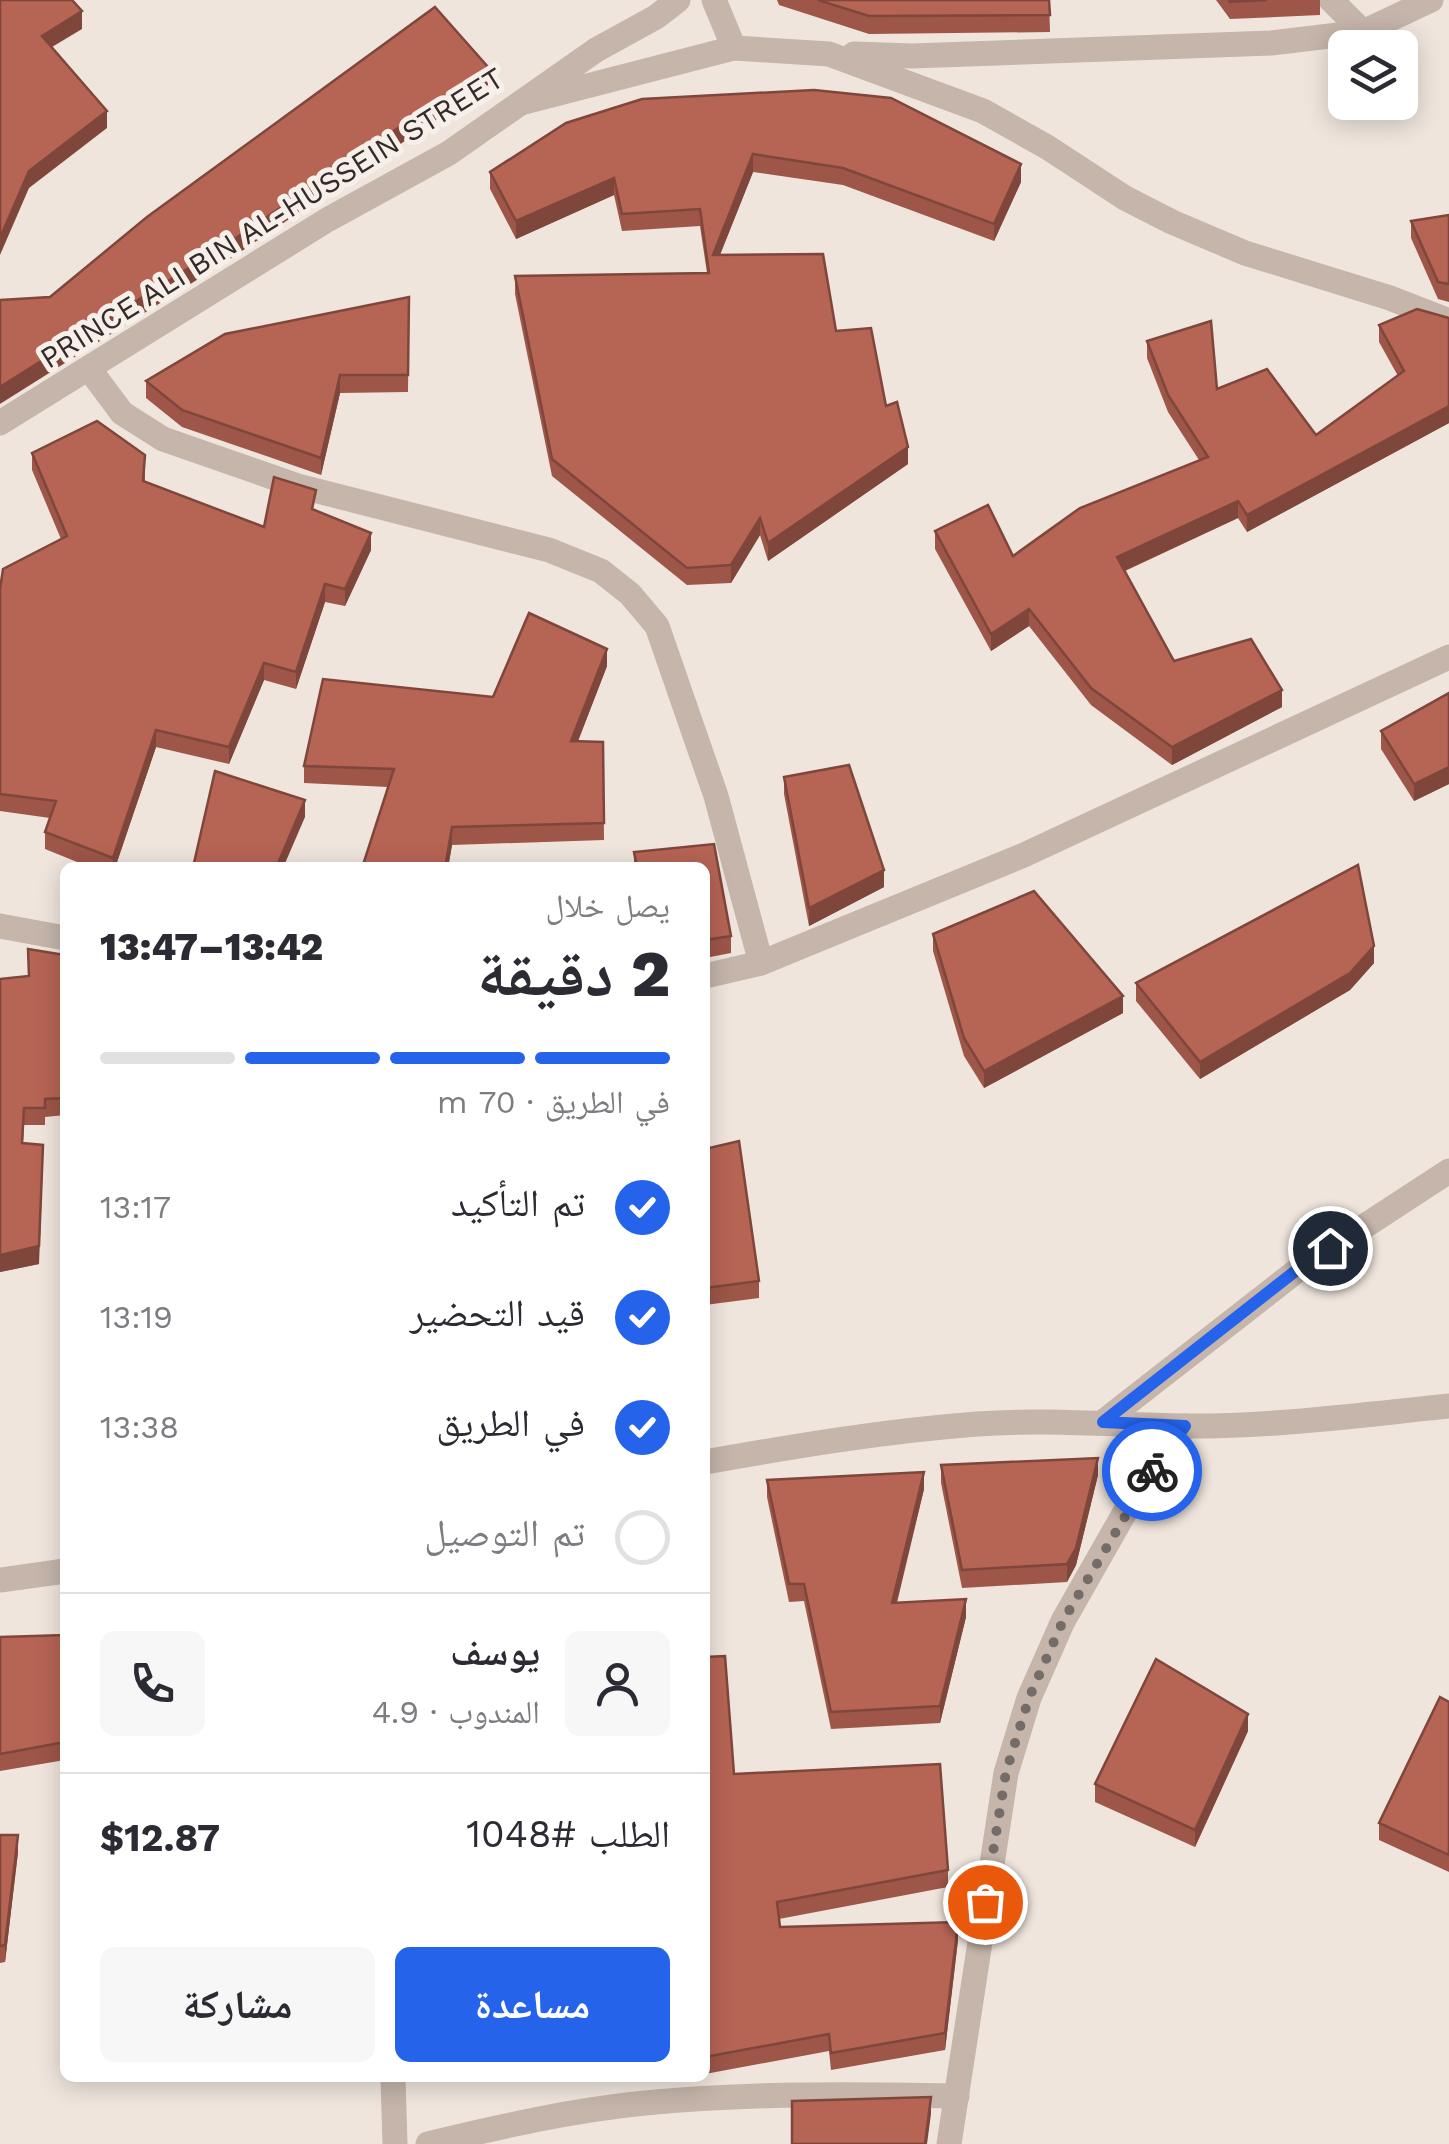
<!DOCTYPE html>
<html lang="ar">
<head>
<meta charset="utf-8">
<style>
	:root { --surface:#fff; --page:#f7f7f7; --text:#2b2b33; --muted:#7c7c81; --line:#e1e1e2; --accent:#2563eb }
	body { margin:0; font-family:"Work Sans","Noto Naskh Arabic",sans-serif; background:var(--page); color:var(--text); direction:rtl; height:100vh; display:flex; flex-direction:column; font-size:38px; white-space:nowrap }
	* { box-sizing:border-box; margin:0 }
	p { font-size:32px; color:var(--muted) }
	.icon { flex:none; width:55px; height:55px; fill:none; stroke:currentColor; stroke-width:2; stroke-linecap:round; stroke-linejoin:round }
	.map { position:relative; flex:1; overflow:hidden; direction:ltr }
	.sheet { position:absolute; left:60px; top:862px; width:650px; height:1220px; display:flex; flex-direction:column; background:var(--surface); border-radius:15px; box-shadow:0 5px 25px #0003; direction:rtl }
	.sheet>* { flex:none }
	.buttons { position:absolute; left:1328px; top:30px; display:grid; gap:20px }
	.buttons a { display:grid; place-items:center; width:90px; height:90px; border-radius:15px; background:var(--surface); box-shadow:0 5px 25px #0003; font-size:50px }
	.pin { position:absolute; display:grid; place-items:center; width:85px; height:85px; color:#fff; margin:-42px; border:5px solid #fff; border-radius:50%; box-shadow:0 2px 10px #0007 }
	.courier { position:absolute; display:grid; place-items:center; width:100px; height:100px; margin:-50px; border:8px solid #2563eb; border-radius:50%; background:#fff; color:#222; box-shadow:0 2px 12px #0007 }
	.overview em { font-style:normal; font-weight:800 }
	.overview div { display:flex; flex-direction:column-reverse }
	.overview { display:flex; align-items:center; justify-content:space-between; height:170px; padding:0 40px }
	h1 { font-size:65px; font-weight:800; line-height:75px }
	.bar { display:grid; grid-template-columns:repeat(4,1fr); gap:15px 10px; align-content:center; height:120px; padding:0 40px }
	.bar i { height:12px; border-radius:8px; background:var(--line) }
	.bar .selected { background:var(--accent) }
	.bar p { grid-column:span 4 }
	.line { display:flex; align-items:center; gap:25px; padding:0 40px; border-top:2px solid var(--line) }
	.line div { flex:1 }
	.round { display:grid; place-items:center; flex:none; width:105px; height:105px; border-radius:15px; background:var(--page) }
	ol { padding:0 40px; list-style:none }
	li { display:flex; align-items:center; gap:30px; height:110px }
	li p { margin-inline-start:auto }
	li .icon { padding:10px; border-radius:50%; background:var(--accent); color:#fff; stroke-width:4 }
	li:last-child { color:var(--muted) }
	li i { width:55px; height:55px; border:5px solid var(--line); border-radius:50% }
	.primary-button { display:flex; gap:20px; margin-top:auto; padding:20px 40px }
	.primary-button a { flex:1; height:115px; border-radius:15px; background:var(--accent); color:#fff; font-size:40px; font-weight:800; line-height:115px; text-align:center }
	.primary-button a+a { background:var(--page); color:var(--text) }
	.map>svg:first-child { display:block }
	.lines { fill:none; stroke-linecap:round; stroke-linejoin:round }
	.minor { stroke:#c5b5aa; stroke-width:25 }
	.wall { fill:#9d5648 }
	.shaded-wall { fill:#7f463b }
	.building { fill:#b66454; stroke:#7f463b; stroke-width:2.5 }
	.done { stroke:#756c68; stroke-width:10; stroke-dasharray:0 18 }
	.route { stroke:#2563eb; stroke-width:12 }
	.labels { text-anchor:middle; stroke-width:10; stroke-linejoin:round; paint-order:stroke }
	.street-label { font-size:30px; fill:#342b29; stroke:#f7efe9 }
</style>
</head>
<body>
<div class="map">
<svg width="1449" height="2144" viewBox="0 0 1449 2144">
	<rect width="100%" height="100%" fill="#efe5dd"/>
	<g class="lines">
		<g class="minor">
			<path d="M 714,0 L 734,48"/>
			<path d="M 1331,0 L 1363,32"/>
			<path d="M 854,54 L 912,56 L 1271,43 L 1363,32 L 1431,0"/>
			<path d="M 521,103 L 734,48 L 829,54 L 983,111 L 1047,147 L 1125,198 L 1172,222 L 1245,253 L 1390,298 L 1449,321"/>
			<path d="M 90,370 L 122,413 L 163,439 L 298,486 L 549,550 L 601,571 L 630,594 L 657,626 L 716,796 L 761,963"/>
			<path d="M 0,423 L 327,220 L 449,153 L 596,50 L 656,17 L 678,0"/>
			<path d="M 0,926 L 65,938"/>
			<path d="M 705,976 L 761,963 L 1024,855 L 1449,657"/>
			<path d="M 1103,1422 L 1299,1269 L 1449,1171"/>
			<path d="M 705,1462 C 795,1446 885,1431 977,1424 C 1045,1419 1114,1425 1183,1426 C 1271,1427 1361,1415 1449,1406"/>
			<path d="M 0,1580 L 65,1571"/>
			<path d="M 393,2078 L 395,2144"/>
			<path d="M 428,2144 C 499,2127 572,2110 645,2103 C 749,2093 853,2094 957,2096"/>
			<path d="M 949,2144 L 1006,1773 L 1029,1698 L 1063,1621 L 1137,1491 L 1185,1426"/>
		</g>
	</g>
	<g class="wall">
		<path d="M 777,0 L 1049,0 L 1050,32 L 869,34 L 779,5 Z"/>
		<path d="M 1216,0 L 1320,0 L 1320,15 L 1230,19 Z"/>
		<path d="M 566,123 L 1021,182 L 994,241 L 843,185 L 753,172 L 720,255 L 836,331 L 886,406 L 908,464 L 768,561 L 760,535 L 731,583 L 687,585 L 552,476 L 515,294 L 515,276 L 707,273 L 700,226 L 622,231 L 614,195 L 516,239 L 490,189 L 490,172 Z"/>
		<path d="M 1449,215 L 1449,302 L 1438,299 L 1411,238 L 1411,221 Z"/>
		<path d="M 409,297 L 408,392 L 340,393 L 321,475 L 182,427 L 146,398 L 146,381 Z"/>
		<path d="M 1449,318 L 1449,423 L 1247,532 L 1238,518 L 1125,571 L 1174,661 L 1282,707 L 1172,765 L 1091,705 L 1029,626 L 991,651 L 935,549 L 935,531 L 1013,556 L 1199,460 L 1168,412 L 1147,358 L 1147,341 L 1217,389 L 1316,435 L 1398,376 L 1379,342 L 1379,325 Z"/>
		<path d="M 32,453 L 145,472 L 145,482 L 264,527 L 315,510 L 371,550 L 345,606 L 325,602 L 296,689 L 264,680 L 229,764 L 156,747 L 115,868 L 92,868 L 45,849 L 45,832 L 50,818 L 0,811 L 0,589 L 61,539 L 32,470 Z"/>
		<path d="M 607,666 L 578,741 L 603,742 L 604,840 L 452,845 L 448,868 L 362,868 L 388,787 L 304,783 L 304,766 L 493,697 Z"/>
		<path d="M 1449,693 L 1449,784 L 1414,801 L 1381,749 L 1381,731 Z"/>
		<path d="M 784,777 L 884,887 L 809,926 L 784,794 Z"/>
		<path d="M 714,844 L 731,936 L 731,953 L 705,958 L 705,868 L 634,868 L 634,852 Z"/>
		<path d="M 933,934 L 1123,1013 L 984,1088 L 964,1056 L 933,951 Z"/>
		<path d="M 28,949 L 65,955 L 65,1115 L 45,1117 L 45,1125 L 24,1125 L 23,1143 L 39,1264 L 0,1272 L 28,976 Z"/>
		<path d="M 1374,963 L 1350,990 L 1200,1079 L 1136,1001 L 1136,983 Z"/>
		<path d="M 705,1149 L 759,1281 L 759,1298 L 705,1305 Z"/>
		<path d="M 941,1465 L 1098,1475 L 1076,1565 L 1067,1582 L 962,1588 L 941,1483 Z"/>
		<path d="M 767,1480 L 924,1489 L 897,1603 L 966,1617 L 940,1723 L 831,1729 L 804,1601 L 789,1602 L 767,1497 Z"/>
		<path d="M 65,1635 L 65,1760 L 0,1771 L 0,1637 Z"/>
		<path d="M 705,1657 L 734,1774 L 948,1870 L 948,1887 L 779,1919 L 780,1927 L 958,1940 L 945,2050 L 831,2070 L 829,2051 L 705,2074 Z"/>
		<path d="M 1449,1702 L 1449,1872 L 1379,1840 L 1379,1823 Z"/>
		<path d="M 1248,1731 L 1195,1847 L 1095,1802 L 1095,1784 Z"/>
		<path d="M 0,1835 L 18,1852 L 5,1962 L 0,1963 Z"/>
		<path d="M 664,2078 L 687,2078 L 664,2082 Z"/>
	</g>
	<g class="shaded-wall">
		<path d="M 82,11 L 82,29 L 42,53 L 42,36 Z"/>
		<path d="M 488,67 L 488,85 L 230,259 L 0,404 L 0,387 Z"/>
		<path d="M 107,111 L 107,128 L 29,188 L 0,255 L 0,238 L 29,171 Z"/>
		<path d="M 753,154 L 753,172 L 713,272 L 713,255 Z"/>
		<path d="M 1021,164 L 1021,182 L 994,241 L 994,224 Z"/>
		<path d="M 614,178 L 614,195 L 516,239 L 516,221 Z"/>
		<path d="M 340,375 L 340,393 L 321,475 L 321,458 Z"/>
		<path d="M 1449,406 L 1449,423 L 1247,532 L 1247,515 Z"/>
		<path d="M 908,447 L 908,464 L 768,561 L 768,543 Z"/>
		<path d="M 1238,501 L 1238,518 L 1117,574 L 1117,557 Z"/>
		<path d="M 760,518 L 760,535 L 731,583 L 731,565 Z"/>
		<path d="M 371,533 L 371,550 L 345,606 L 345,589 Z"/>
		<path d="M 325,584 L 325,602 L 296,689 L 296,672 Z"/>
		<path d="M 1029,609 L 1029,626 L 991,651 L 991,634 Z"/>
		<path d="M 607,649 L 607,666 L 571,759 L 571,741 Z"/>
		<path d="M 264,663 L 264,680 L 229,764 L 229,747 Z"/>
		<path d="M 1282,690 L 1282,707 L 1172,765 L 1172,747 Z"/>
		<path d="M 156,730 L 156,747 L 115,868 L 113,868 L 113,858 Z"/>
		<path d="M 1449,767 L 1449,784 L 1414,801 L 1414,784 Z"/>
		<path d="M 305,800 L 305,817 L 283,868 L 276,868 Z"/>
		<path d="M 452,827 L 452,845 L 448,868 L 445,868 Z"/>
		<path d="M 884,870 L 884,887 L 809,926 L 809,908 Z"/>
		<path d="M 1374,946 L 1374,963 L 1350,990 L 1200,1079 L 1200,1062 Z"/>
		<path d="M 1123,996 L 1123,1013 L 984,1088 L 984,1071 Z"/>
		<path d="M 43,1163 L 39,1264 L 0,1272 L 0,1255 Z"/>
		<path d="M 1098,1458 L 1098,1475 L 1076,1565 L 1067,1582 L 1067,1564 Z"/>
		<path d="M 924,1472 L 924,1489 L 892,1620 L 892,1603 Z"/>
		<path d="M 966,1599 L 966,1617 L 940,1723 L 940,1706 Z"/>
		<path d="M 1248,1714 L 1248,1731 L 1195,1847 L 1195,1830 Z"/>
		<path d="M 18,1835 L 18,1852 L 5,1962 L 5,1945 Z"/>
		<path d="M 958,1922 L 958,1940 L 945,2050 L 945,2033 Z"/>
		<path d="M 931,2097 L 931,2114 L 927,2144 L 925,2144 Z"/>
	</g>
	<g class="building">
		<path d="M 0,0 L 72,0 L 82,11 L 42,36 L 107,111 L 29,171 L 0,238 Z"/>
		<path d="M 818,0 L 1049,0 L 1050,15 L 869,16 Z"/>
		<path d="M 1229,0 L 1267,0 L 1230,2 Z"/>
		<path d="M 435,7 L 488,67 L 230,242 L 0,387 L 0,300 L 50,297 L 147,217 Z"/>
		<path d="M 814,90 L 891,98 L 1021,164 L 994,224 L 843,168 L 753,154 L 713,255 L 823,254 L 836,331 L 871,328 L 886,406 L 897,402 L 908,447 L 768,543 L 760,518 L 731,565 L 687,568 L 552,459 L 515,276 L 709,273 L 700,209 L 622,214 L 614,178 L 516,221 L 490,172 L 566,123 L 642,99 Z"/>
		<path d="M 1449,215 L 1449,284 L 1438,282 L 1411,221 Z"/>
		<path d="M 409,297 L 408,375 L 340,375 L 321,458 L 182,410 L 146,381 L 225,334 Z"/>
		<path d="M 1417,309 L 1449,318 L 1449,406 L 1247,515 L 1238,501 L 1117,557 L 1174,661 L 1251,639 L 1282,690 L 1172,747 L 1091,688 L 1029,609 L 991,634 L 935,531 L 988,505 L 1013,556 L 1080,508 L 1208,457 L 1168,395 L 1147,341 L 1211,321 L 1217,389 L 1267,369 L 1316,435 L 1404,371 L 1379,325 Z"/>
		<path d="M 97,421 L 145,455 L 143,481 L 264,527 L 274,477 L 316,490 L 312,509 L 371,533 L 345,589 L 325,584 L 296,672 L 264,663 L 229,747 L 156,730 L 113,858 L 45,832 L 56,801 L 0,794 L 0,589 L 3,569 L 67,536 L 32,453 Z"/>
		<path d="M 529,613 L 607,649 L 571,741 L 603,742 L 604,823 L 452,827 L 445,868 L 362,868 L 394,769 L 304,766 L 323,679 L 493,697 Z"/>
		<path d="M 1449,693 L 1449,767 L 1414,784 L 1381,731 Z"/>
		<path d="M 849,765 L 884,870 L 809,908 L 784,777 Z"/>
		<path d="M 215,771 L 305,800 L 276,868 L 202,868 L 194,863 Z"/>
		<path d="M 714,844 L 731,936 L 705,940 L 705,868 L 637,868 L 634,852 Z"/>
		<path d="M 1358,865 L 1374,946 L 1350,973 L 1200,1062 L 1136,983 Z"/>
		<path d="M 1034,891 L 1123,996 L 984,1071 L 964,1038 L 933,934 Z"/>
		<path d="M 28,949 L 65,955 L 65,1098 L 45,1099 L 45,1108 L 24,1108 L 22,1143 L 43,1145 L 39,1246 L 0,1255 L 0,979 L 29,976 Z"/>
		<path d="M 739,1141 L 759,1281 L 705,1288 L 705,1149 Z"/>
		<path d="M 1098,1458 L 1076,1548 L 1067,1564 L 962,1570 L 941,1465 Z"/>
		<path d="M 924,1472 L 892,1603 L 966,1599 L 940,1706 L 831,1712 L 804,1584 L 789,1584 L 767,1480 Z"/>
		<path d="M 65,1635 L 65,1742 L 0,1754 L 0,1637 Z"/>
		<path d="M 725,1656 L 734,1774 L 940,1764 L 948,1870 L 777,1902 L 780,1927 L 958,1922 L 945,2033 L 831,2053 L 829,2034 L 705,2057 L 705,1657 Z"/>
		<path d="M 1156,1659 L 1248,1714 L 1195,1830 L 1095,1784 Z"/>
		<path d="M 1440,1697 L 1449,1702 L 1449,1855 L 1379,1823 Z"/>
		<path d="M 0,1835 L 18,1835 L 5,1945 L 0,1946 Z"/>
		<path d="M 931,2097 L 925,2144 L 792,2144 L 792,2101 Z"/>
	</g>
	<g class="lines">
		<path class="done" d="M 985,1902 L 1006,1772 L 1029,1698 L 1063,1621 L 1152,1471"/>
		<path class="route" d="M 1152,1471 L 1185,1426 L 1103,1422 L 1298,1269 L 1330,1248"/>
	</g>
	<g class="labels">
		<g class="street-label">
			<text transform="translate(272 218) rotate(-32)" y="10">PRINCE ALI BIN AL-HUSSEIN STREET</text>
		</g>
	</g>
</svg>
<div class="buttons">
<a><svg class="icon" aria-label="layers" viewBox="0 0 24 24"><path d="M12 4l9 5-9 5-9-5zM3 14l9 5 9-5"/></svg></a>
</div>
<div class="pin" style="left:985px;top:1902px;background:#ea580c"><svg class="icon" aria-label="bag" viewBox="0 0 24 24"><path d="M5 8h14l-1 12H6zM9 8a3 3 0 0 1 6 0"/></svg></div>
<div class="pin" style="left:1330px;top:1248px;background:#1f2937"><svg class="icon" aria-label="home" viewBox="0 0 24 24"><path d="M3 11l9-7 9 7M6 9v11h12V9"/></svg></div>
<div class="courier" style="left:1152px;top:1471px"><svg class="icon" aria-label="bike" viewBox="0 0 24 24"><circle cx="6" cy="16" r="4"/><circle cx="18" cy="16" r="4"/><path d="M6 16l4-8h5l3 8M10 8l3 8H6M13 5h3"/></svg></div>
<section class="sheet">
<div class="overview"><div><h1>2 دقيقة</h1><p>يصل خلال</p></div><em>13:42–13:47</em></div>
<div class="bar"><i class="selected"></i><i class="selected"></i><i class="selected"></i><i></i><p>في الطريق · 70 m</p></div>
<ol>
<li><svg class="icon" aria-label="check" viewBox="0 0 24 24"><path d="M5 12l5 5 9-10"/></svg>تم التأكيد<p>13:17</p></li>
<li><svg class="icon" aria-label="check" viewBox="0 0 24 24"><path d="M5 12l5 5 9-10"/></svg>قيد التحضير<p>13:19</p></li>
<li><svg class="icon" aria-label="check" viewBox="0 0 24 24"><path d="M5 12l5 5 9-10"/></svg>في الطريق<p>13:38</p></li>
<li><i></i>تم التوصيل</li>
</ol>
<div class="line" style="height:180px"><a class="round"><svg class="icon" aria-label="person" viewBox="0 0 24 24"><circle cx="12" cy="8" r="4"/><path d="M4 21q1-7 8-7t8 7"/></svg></a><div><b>يوسف</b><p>المندوب · 4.9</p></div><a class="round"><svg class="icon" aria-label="phone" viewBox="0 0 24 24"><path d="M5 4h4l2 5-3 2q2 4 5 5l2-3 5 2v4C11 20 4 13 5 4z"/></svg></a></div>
<div class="line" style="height:130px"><div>الطلب #1048</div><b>$12.87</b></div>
<div class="primary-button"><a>مساعدة</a><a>مشاركة</a></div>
</section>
</div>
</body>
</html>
